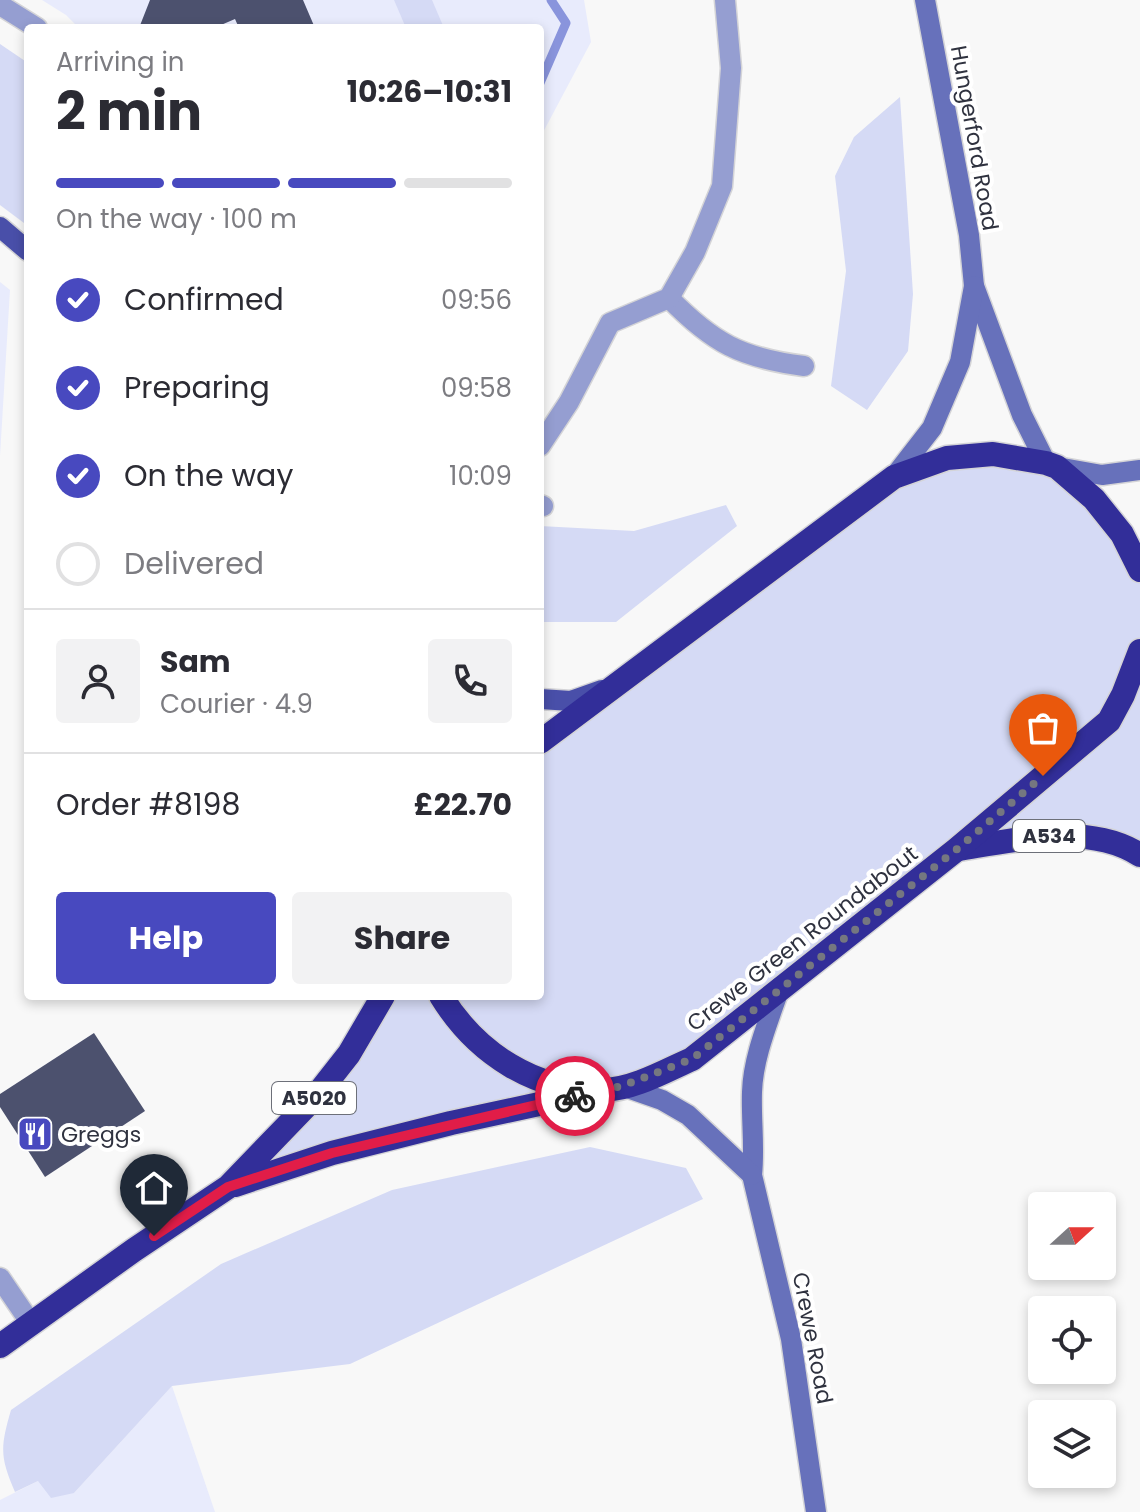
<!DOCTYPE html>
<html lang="en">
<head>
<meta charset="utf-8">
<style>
	:root { --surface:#fff; --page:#f2f2f3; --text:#2b2b33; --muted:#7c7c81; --line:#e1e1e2; --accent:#4849bf }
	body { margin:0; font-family:Poppins,sans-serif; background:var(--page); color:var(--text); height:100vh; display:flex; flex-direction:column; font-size:30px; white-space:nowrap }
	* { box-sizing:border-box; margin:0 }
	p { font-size:26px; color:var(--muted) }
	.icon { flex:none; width:44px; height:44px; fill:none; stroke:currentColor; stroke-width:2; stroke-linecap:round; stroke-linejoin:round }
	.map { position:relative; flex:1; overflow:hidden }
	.side { position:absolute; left:24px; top:24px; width:520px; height:976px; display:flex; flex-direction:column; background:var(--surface); border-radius:8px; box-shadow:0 4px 12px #0003 }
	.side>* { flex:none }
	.needle { width:52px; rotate:69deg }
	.tools { position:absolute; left:1028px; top:1192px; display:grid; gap:16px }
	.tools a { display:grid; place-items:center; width:88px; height:88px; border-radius:8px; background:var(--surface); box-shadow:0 4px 12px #0003; font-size:40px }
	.pin { position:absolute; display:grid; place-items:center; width:68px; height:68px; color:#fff; margin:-82px -34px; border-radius:50% 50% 50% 0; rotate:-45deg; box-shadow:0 0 8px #0007 }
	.pin .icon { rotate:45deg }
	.courier { position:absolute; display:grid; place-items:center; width:80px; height:80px; margin:-40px; border:6px solid #e11d48; border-radius:50%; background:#fff; color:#222; box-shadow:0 2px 10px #0007 }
	.head em { font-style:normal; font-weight:700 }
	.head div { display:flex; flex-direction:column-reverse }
	.head { display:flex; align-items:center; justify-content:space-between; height:136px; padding:0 32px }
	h1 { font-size:52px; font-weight:700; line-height:60px }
	.bar { display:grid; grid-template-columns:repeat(4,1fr); gap:12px 8px; align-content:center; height:96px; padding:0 32px }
	.bar i { height:10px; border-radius:6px; background:var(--line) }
	.bar .on { background:var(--accent) }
	.bar p { grid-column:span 4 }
	.line { display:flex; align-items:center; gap:20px; padding:0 32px; border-top:2px solid var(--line) }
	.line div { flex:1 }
	.round { display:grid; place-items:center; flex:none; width:84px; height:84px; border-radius:8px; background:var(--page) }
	ol { padding:0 32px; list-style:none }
	li { display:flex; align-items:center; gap:24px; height:88px }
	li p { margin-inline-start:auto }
	li .icon { padding:8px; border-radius:50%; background:var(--accent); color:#fff; stroke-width:4 }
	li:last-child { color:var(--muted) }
	li i { width:44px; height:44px; border:4px solid var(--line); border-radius:50% }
	.action { display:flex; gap:16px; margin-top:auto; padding:16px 32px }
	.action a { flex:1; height:92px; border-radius:8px; background:var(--accent); color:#fff; font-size:32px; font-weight:700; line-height:92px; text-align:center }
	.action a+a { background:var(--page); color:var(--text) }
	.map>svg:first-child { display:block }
	.built { fill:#e8ebfc }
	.green { fill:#d5daf5 }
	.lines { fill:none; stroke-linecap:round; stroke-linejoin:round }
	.stream { stroke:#8994dc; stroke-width:9 }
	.building { fill:#4c516e }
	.street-casing { stroke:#d4d4d7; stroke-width:23 }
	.secondary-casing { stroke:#d4d4d7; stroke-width:23 }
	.primary-casing { stroke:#d4d4d7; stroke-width:23 }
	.highway-casing { stroke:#d4d4d7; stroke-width:27 }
	.street { stroke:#959ed1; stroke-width:20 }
	.secondary { stroke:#6771bb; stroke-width:20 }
	.primary { stroke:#494fa9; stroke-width:20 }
	.highway { stroke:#322e99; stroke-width:24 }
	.done { stroke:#757780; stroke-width:8; stroke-dasharray:0 14.4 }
	.route { stroke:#e11d48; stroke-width:10 }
	.labels { text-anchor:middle; stroke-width:8; stroke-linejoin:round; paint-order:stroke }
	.shield { fill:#fff; stroke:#6d7079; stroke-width:2 }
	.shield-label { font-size:20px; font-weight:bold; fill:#2f323f }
	.street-label { font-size:22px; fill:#2f323f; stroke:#fff }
	.poi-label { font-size:22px; fill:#2f323f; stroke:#fff; text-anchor:start }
</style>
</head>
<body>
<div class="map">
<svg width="1140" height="1512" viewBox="0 0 1140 1512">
	<rect width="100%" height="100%" fill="#f8f8f8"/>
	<g class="built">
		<path d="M 42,0 L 584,0 L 591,42 L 540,138 L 540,28 L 79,28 L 66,15 Z"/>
		<path d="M 0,282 L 10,290 L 0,456 Z"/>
		<path d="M 172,1386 L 215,1512 L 0,1512 L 0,1500 L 38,1481 L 74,1493 Z"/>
	</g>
	<g class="green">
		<path d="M 394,0 L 432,0 L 444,28 L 406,28 Z"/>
		<path d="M 0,44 L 28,63 L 28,226 L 0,205 Z"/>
		<path d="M 900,97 L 913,294 L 908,351 L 867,410 L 831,386 L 846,271 L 835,176 L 854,137 Z"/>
		<path d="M 947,458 L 1057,467 L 1140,570 L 1140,855 L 1109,841 L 956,850 L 692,1059 L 235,1181 L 383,996 L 540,996 L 540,740 L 894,477 Z"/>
		<path d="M 726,505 L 737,526 L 616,622 L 540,622 L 540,526 L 634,531 Z"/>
		<path d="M 590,1147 L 686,1168 L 703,1199 L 350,1364 L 172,1386 L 74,1493 L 51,1498 L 38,1481 L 15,1492 C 0,1457 0,1448 11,1410 L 221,1264 L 392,1190 Z"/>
	</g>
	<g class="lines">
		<path class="stream" d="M 540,83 L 566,23 L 551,0"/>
	</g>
	<g class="building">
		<path d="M 150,0 L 303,0 L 315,28 L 239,28 L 235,19 L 214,28 L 139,28 Z"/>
		<path d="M 94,1033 L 145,1111 L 45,1177 L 0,1107 L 0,1094 Z"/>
	</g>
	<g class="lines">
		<defs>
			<g id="street">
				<path d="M 0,5 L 37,28"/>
				<path d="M 669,298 C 713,343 741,358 804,366"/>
				<path d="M 540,446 L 569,402 L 610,323 L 669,298 L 695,252 L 722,186 L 731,68 L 725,0"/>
				<path d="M 540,505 L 543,506"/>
				<path d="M 0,1278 L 30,1322"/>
			</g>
			<g id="secondary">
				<path d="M 925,0 L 969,235 L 974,286 L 1022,415 L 1046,463"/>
				<path d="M 1057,467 L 1102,475 L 1140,470"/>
				<path d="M 894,477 L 932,428 L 960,362 L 974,286"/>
				<path d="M 780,987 C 769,1020 753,1057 752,1092 C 751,1120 755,1147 752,1175 L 791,1339 L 816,1512"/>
				<path d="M 622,1086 L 662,1100 L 688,1115 L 752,1175"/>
			</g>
			<g id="primary">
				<path d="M 0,227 L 28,251"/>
				<path d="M 540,699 L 571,701 L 602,690"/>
			</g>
			<g id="highway">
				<path d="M 540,742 L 894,477 L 947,458 L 993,454 L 1046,463 L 1057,467 L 1094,499 L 1122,534 L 1140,570"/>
				<path d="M 959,849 C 1014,840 1090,822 1140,855"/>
				<path d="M 441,996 C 476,1053 535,1092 604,1090 C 634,1089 665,1071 692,1059 L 956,850 L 1109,721 L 1123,695 L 1140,651"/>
				<path d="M 235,1185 L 332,1153 L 451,1123 L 590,1093"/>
				<path d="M 0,1346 L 134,1250 L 228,1187 L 316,1096 L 349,1054 L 383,996"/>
			</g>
		</defs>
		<use href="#street" class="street-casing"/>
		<use href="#secondary" class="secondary-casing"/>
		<use href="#primary" class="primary-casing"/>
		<use href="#highway" class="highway-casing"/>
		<use href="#street" class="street"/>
		<use href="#secondary" class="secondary"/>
		<use href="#primary" class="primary"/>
		<use href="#highway" class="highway"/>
	</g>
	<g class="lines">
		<path class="done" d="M 575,1096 L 622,1086 L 692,1059 L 956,850 L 1043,776"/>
		<path class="route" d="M 154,1236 L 228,1187 L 332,1153 L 575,1096"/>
	</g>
	<defs>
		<symbol id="restaurant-square" viewBox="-11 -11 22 22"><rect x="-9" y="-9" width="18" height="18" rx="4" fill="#4849bf" stroke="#fff"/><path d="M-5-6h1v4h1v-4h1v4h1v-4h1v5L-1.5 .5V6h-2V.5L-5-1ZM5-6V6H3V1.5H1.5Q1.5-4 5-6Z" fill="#fff"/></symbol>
	</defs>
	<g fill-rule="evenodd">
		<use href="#restaurant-square" x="15" y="1114" width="40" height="40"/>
	</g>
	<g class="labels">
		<g class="shield">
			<rect x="1013" y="820" width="72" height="32" rx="6"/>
			<rect x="272" y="1082" width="84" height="32" rx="6"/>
		</g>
		<g class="shield-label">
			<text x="1049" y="843">A534</text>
			<text x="314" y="1105">A5020</text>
		</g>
		<g class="street-label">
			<text transform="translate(975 138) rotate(80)" y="8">Hungerford Road</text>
			<text transform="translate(802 938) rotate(-38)" y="8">Crewe Green Roundabout</text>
			<text transform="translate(813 1338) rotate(79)" y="8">Crewe Road</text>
		</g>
		<g class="poi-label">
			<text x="61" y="1142">Greggs</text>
		</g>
	</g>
</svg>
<div class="tools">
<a><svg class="needle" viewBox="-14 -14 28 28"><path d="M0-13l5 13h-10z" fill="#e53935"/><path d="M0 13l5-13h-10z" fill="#7c7c81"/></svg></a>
<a><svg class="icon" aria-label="locate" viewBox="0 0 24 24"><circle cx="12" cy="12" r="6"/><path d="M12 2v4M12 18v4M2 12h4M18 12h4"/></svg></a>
<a><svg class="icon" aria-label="layers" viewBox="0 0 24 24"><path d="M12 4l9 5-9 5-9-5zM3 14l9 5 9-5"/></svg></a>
</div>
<div class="pin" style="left:1043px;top:776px;background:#ea580c"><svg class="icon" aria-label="bag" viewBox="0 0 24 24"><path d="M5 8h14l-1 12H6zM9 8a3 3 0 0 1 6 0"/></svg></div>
<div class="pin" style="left:154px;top:1236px;background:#1f2937"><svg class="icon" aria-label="home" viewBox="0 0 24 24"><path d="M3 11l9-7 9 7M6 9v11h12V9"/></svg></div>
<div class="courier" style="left:575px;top:1096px"><svg class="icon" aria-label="bike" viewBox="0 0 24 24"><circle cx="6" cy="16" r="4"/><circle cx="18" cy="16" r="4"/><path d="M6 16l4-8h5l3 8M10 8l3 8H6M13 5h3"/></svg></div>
<section class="side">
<div class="head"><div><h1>2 min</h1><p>Arriving in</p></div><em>10:26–10:31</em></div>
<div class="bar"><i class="on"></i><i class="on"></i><i class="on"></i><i></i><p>On the way · 100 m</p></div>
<ol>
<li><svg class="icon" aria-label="check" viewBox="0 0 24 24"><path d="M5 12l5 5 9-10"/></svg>Confirmed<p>09:56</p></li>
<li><svg class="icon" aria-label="check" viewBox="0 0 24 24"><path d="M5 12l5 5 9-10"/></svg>Preparing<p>09:58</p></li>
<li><svg class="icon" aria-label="check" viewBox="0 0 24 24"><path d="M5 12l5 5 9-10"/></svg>On the way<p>10:09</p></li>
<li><i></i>Delivered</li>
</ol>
<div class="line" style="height:144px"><a class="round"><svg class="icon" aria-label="person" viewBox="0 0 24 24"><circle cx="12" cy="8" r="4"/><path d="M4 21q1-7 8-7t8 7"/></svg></a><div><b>Sam</b><p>Courier · 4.9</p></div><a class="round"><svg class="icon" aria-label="phone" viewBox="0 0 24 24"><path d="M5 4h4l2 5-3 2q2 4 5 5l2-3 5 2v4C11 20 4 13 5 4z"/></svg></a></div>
<div class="line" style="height:104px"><div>Order #8198</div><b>£22.70</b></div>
<div class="action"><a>Help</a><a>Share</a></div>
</section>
</div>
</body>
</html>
